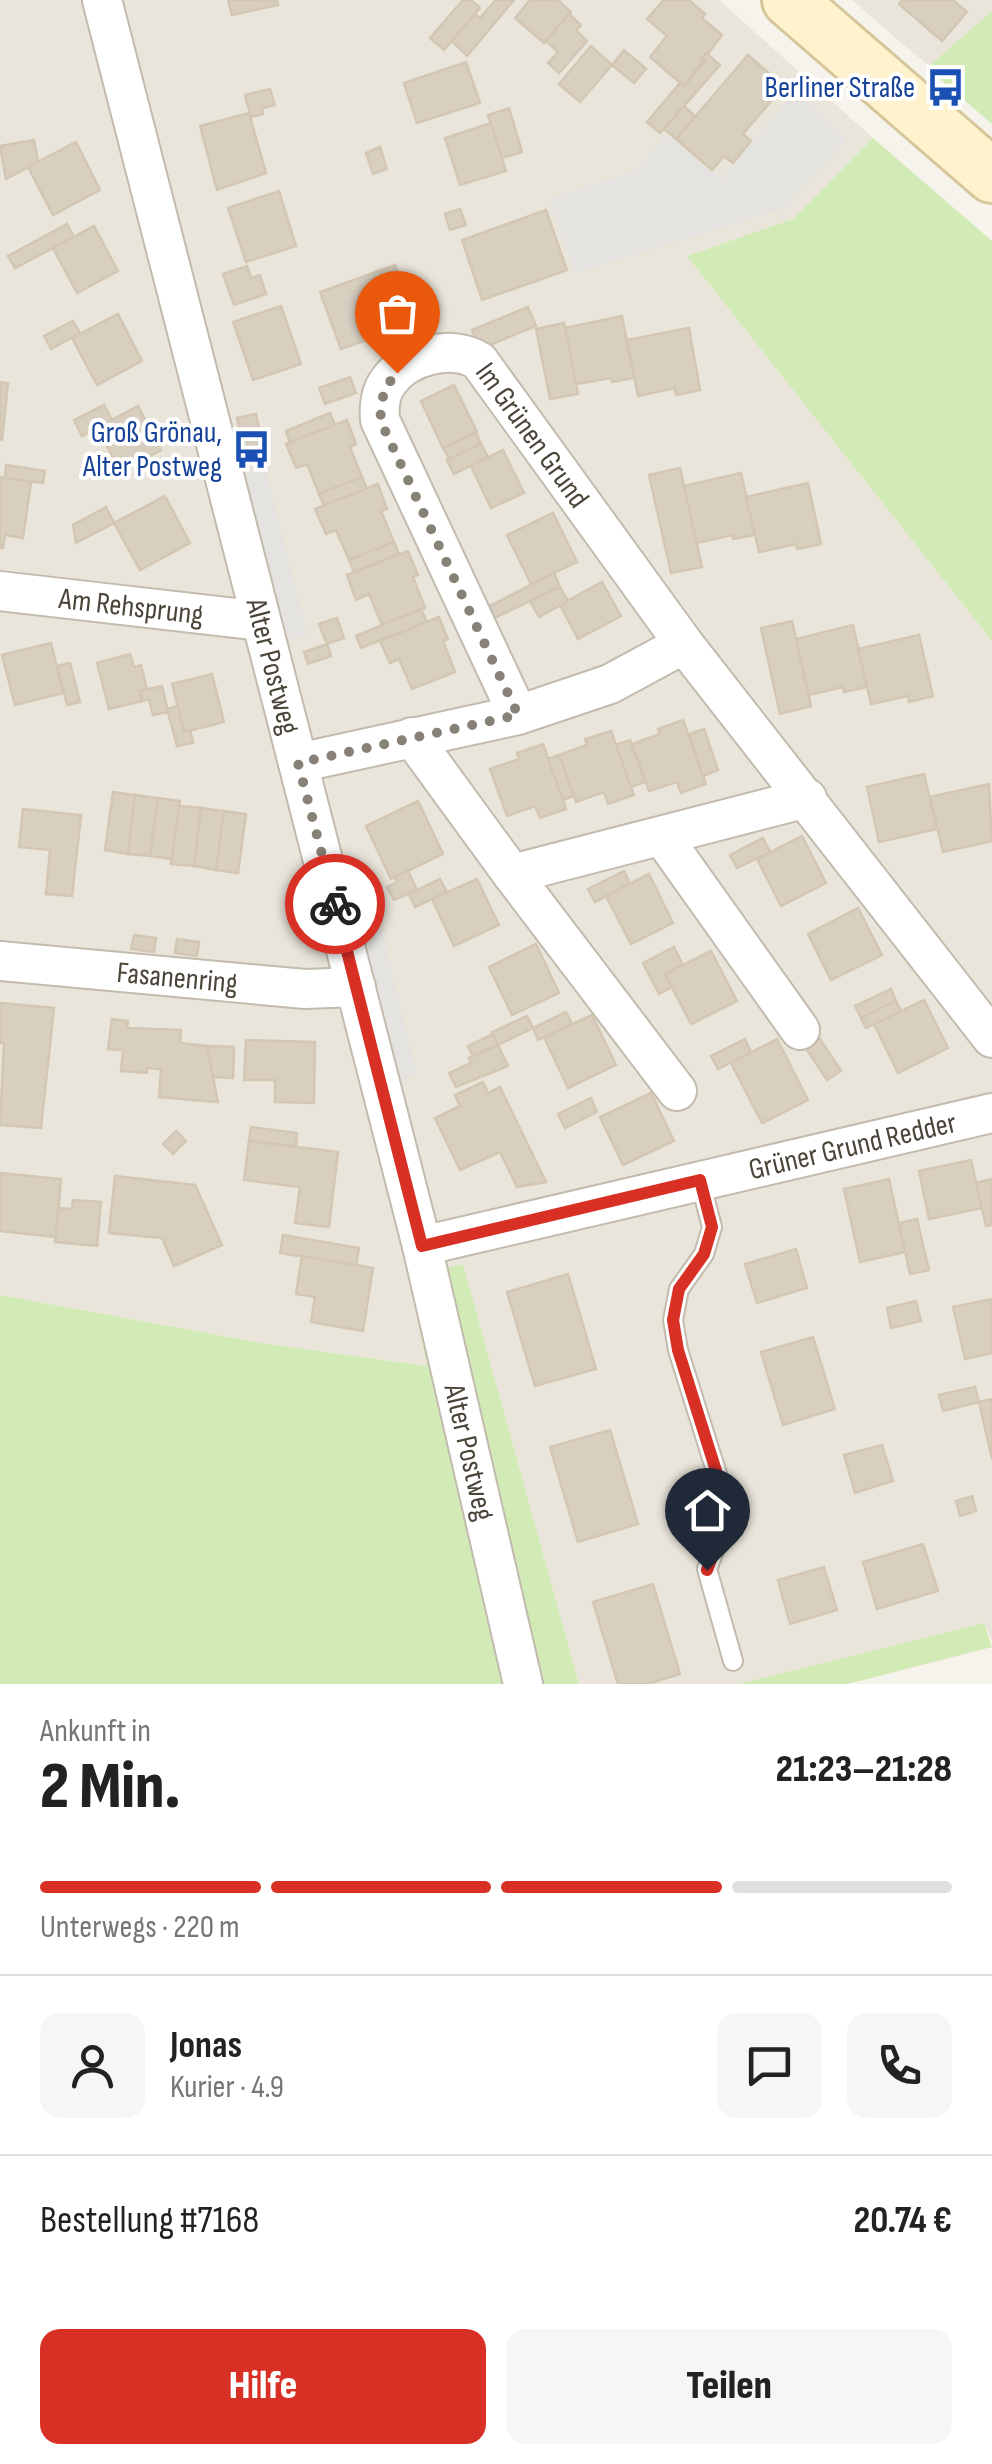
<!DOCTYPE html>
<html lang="de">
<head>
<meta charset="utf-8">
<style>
	:root { --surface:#fff; --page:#f6f6f6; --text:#222; --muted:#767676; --line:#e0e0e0; --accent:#d93025 }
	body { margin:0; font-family:"Sofia Sans Condensed",sans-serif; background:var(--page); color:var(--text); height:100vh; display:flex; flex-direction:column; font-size:38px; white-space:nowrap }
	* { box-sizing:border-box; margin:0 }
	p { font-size:32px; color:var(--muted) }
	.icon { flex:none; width:55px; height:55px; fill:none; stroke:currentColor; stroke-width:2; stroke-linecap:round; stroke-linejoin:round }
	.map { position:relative; height:1684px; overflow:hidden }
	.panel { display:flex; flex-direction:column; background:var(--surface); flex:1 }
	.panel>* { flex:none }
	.pin { position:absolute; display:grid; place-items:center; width:85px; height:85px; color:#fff; margin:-102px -42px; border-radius:50% 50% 50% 0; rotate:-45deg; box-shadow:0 0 10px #0007 }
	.pin .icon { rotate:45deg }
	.courier { position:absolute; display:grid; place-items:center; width:100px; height:100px; margin:-50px; border:8px solid #d93025; border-radius:50%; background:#fff; color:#222; box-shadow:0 2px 12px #0007 }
	.overview em { font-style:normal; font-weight:800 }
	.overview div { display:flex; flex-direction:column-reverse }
	.overview { display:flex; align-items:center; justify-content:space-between; height:170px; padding:0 40px }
	h1 { font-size:65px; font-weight:800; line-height:75px }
	.bar { display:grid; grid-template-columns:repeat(4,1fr); gap:15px 10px; align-content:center; height:120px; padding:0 40px }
	.bar i { height:12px; border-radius:8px; background:var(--line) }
	.bar .on { background:var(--accent) }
	.bar p { grid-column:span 4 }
	.line { display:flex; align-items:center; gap:25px; padding:0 40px; border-top:2px solid var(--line) }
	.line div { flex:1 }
	.round { display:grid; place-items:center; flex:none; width:105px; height:105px; border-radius:20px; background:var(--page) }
	.action { display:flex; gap:20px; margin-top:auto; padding:20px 40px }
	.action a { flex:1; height:115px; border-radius:20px; background:var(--accent); color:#fff; font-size:40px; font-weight:800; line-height:115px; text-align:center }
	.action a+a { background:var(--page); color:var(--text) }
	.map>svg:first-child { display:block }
	.residential { fill:#eae5da }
	.green { fill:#d2eab5 }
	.parking { fill:#e5e3e0 }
	.building { fill:#d8cfc1; stroke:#d3c7b4; stroke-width:2.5 }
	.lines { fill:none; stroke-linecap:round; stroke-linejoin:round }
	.lane-casing { stroke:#c2bbae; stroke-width:22 }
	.street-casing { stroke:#c2bbae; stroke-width:42 }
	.secondary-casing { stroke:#d6c79b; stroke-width:58 }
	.lane { stroke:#fff; stroke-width:18 }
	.street { stroke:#fff; stroke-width:38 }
	.secondary { stroke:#fff3cd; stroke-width:52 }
	.done { stroke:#878178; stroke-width:10; stroke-dasharray:0 18 }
	.route { stroke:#d93025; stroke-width:12 }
	.labels { text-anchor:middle; stroke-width:8; stroke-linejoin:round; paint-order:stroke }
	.transit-label { font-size:30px; fill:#164399; stroke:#fff; text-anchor:end }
	.street-label { font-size:30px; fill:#4b4439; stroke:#fff }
</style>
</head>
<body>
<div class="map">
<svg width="992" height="1684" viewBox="0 0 992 1684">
	<rect width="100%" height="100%" fill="#f6f3ec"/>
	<g class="residential">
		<path d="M 0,0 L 719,0 L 873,138 L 793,219 L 687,256 L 992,641 L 992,1641 L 984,1623 L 738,1684 L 579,1684 L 463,1264 L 428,1366 L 261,1343 L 0,1295 Z"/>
		<path d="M 852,0 L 992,0 L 992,115 L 912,52 Z"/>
	</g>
	<g class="green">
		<path d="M 992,11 L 992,124 L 927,68 Z"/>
		<path d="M 873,138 L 992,241 L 992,641 L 687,256 L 793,219 Z"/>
		<path d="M 463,1264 L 579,1684 L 0,1684 L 0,1295 L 261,1343 L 427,1366 L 409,1278 Z"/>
		<path d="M 984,1623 L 992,1647 L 848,1684 L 738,1684 Z"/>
	</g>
	<g class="parking">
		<path d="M 795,90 L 847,140 L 785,208 L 575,273 L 549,199 L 637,170 L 665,134 L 722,179 Z"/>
		<path d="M 265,468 L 308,635 L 284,641 L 242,474 Z"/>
		<path d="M 376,905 L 417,1074 L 394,1085 L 351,910 Z"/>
	</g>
	<g class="building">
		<path d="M 228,0 L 277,0 L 278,5 L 232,15 Z"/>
		<path d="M 463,0 L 471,0 L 480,8 L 444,50 L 430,38 Z"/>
		<path d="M 496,0 L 514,0 L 467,56 L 452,41 L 475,14 L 480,18 Z"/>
		<path d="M 530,0 L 558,0 L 571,12 L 544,43 L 515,18 Z"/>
		<path d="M 664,0 L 689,0 L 705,14 L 702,18 L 722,35 L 684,86 L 650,57 L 667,36 L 647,19 Z"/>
		<path d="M 902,0 L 953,0 L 967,12 L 942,41 L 899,4 Z"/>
		<path d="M 569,14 L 581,25 L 576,30 L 587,41 L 559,73 L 548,63 L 558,52 L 546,41 Z"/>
		<path d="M 591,46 L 612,65 L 580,102 L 559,84 Z"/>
		<path d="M 624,50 L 646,69 L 634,83 L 612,65 Z"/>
		<path d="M 706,53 L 720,65 L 660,133 L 647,122 L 680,83 L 684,86 L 706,61 L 702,58 Z"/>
		<path d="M 748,55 L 784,86 L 743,134 L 751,141 L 733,163 L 724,156 L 712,170 L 676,139 Z"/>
		<path d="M 466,62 L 480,103 L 417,123 L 404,83 Z"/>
		<path d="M 270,89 L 275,105 L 262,108 L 263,114 L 251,117 L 245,95 Z"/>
		<path d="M 684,106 L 695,116 L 676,139 L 664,129 Z"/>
		<path d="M 509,108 L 522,152 L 502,158 L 488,115 Z"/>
		<path d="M 249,113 L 266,173 L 217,190 L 200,126 Z"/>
		<path d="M 491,123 L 506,171 L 460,185 L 445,138 Z"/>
		<path d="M 34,140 L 38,162 L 6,179 L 0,146 Z"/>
		<path d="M 76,142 L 100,190 L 53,215 L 28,167 Z"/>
		<path d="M 380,147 L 387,169 L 373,174 L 366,153 Z"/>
		<path d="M 279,191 L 296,246 L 246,262 L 228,208 Z"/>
		<path d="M 460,209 L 466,225 L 450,230 L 445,214 Z"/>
		<path d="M 546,210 L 567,270 L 482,300 L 462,240 Z"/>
		<path d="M 67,224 L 74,237 L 15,268 L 8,256 Z"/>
		<path d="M 94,226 L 118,271 L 77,293 L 53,248 Z"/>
		<path d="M 395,265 L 415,323 L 341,349 L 320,292 Z"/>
		<path d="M 247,266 L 251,278 L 260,275 L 266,294 L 234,305 L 223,274 Z"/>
		<path d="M 281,306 L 301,364 L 253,380 L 233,322 Z"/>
		<path d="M 528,307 L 536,326 L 480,349 L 472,330 Z"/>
		<path d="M 118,314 L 142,361 L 97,385 L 72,338 Z"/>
		<path d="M 622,316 L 634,378 L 612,382 L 611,378 L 576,384 L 565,328 Z"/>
		<path d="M 73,321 L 80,333 L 51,349 L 44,336 Z"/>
		<path d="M 564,323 L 578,394 L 550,399 L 536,329 Z"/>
		<path d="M 689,328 L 700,390 L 676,395 L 675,388 L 638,396 L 627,340 Z"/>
		<path d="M 350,377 L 356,393 L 325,404 L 319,388 Z"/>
		<path d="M 0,382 L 8,383 L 2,440 L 0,440 Z"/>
		<path d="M 454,385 L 477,432 L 443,448 L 421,401 Z"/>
		<path d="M 104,405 L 112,420 L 82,436 L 74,420 Z"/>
		<path d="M 138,406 L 161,450 L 121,472 L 97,428 Z"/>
		<path d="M 330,413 L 335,425 L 290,443 L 286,431 Z"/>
		<path d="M 256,414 L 260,434 L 242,439 L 237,418 Z"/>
		<path d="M 347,420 L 356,444 L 350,447 L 362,477 L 319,494 L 307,464 L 296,468 L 286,444 Z"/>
		<path d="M 476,433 L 481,444 L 449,459 L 443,448 Z"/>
		<path d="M 262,437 L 266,457 L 245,461 L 241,442 Z"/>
		<path d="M 481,444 L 488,457 L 454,474 L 447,460 Z"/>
		<path d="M 503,450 L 524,493 L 491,508 L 471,466 Z"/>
		<path d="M 6,465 L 45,471 L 43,483 L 5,478 Z"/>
		<path d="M 680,468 L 702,567 L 671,573 L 649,475 Z"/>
		<path d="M 741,473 L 755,535 L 733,539 L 732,535 L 697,543 L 684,486 Z"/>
		<path d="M 0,477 L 31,482 L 23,538 L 5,535 L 3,548 L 0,548 Z"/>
		<path d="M 362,477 L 367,489 L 324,506 L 319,494 Z"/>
		<path d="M 808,483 L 821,544 L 797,549 L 796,544 L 759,552 L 746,497 Z"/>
		<path d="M 378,484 L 387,509 L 381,511 L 394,542 L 349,560 L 336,530 L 326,534 L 315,509 Z"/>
		<path d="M 165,496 L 190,543 L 140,570 L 114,523 Z"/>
		<path d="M 106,507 L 114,523 L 76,543 L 73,525 Z"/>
		<path d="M 553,513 L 577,562 L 531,584 L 507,535 Z"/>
		<path d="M 394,542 L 399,554 L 354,572 L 349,560 Z"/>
		<path d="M 408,551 L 418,575 L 413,577 L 425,608 L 382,625 L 369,594 L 356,600 L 347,575 Z"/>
		<path d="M 554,573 L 560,587 L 488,621 L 482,610 Z"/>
		<path d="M 602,582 L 621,616 L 578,639 L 560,605 Z"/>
		<path d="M 560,587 L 568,601 L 539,617 L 530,601 Z"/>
		<path d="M 421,609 L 427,622 L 361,648 L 356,636 Z"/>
		<path d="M 439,617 L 448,639 L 443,641 L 455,672 L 412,689 L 399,659 L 390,663 L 380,641 Z"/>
		<path d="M 337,618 L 344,638 L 327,644 L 319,624 Z"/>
		<path d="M 792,621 L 811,706 L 780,714 L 761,628 Z"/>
		<path d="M 853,625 L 867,687 L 844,692 L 843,687 L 809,695 L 796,639 Z"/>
		<path d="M 919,635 L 933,696 L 909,702 L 908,696 L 871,704 L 858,649 Z"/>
		<path d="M 51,643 L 63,693 L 15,705 L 2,655 Z"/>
		<path d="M 327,644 L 331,656 L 308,664 L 304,652 Z"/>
		<path d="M 130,654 L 134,667 L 141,665 L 147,690 L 140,691 L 142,701 L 109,709 L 97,663 Z"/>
		<path d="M 70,663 L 80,702 L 67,705 L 57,666 Z"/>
		<path d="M 212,674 L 224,722 L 184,732 L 172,684 Z"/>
		<path d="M 162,686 L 168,712 L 153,715 L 149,699 L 142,701 L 140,691 Z"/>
		<path d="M 178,706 L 184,732 L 190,730 L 193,743 L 177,746 L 167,709 Z"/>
		<path d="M 683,720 L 706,784 L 681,793 L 677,782 L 649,791 L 632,744 L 660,734 L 658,729 Z"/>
		<path d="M 704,729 L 718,770 L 703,776 L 689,734 Z"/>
		<path d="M 611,731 L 634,795 L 608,804 L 604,792 L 576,802 L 559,755 L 587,745 L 585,739 Z"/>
		<path d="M 630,740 L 645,782 L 631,787 L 616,745 Z"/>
		<path d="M 543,744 L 566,809 L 540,818 L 535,806 L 507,816 L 490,769 L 519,759 L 517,753 Z"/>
		<path d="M 559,755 L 574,796 L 563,800 L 548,759 Z"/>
		<path d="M 924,774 L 937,829 L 879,842 L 867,787 Z"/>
		<path d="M 989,784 L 992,841 L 943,852 L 930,797 Z"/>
		<path d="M 113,792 L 135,795 L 128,854 L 105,850 Z"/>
		<path d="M 135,795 L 158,798 L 150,856 L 128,854 Z"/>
		<path d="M 158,798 L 180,801 L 172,859 L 150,856 Z"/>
		<path d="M 418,801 L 443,854 L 391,879 L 366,826 Z"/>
		<path d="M 179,806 L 201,808 L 194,866 L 171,864 Z"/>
		<path d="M 201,808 L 224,811 L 216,870 L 194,866 Z"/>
		<path d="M 23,809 L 81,815 L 72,896 L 46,894 L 50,850 L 19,847 Z"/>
		<path d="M 224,811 L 246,814 L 238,873 L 216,870 Z"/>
		<path d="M 802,836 L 826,883 L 781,906 L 757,859 Z"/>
		<path d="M 763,838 L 770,852 L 737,868 L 730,855 Z"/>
		<path d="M 408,871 L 417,890 L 394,900 L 387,887 L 397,882 L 395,877 Z"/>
		<path d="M 624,871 L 630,884 L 595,902 L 588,889 Z"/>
		<path d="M 649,874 L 673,923 L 631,944 L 606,896 Z"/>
		<path d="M 440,879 L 447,892 L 415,907 L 409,894 Z"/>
		<path d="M 477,879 L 499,925 L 454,946 L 432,899 Z"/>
		<path d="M 858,908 L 882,955 L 831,980 L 808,934 Z"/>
		<path d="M 134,935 L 156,938 L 154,952 L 131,949 Z"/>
		<path d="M 177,939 L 199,942 L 197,956 L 175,953 Z"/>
		<path d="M 536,944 L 559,993 L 512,1015 L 489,967 Z"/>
		<path d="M 674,947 L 683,965 L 665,974 L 672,987 L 659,994 L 643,963 Z"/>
		<path d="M 711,951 L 737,1001 L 691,1024 L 665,974 Z"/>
		<path d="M 891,989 L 896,1001 L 861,1018 L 855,1006 Z"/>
		<path d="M 924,1000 L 948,1048 L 898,1073 L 874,1024 Z"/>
		<path d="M 896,1001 L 901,1011 L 866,1028 L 861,1018 Z"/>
		<path d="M 0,1003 L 54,1008 L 41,1128 L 0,1125 L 4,1043 L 0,1043 Z"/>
		<path d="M 566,1012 L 572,1024 L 538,1040 L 533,1028 Z"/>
		<path d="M 592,1015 L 616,1065 L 568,1088 L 544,1037 Z"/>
		<path d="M 527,1016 L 533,1028 L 498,1045 L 492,1032 Z"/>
		<path d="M 112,1019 L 128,1021 L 127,1028 L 181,1030 L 180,1043 L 207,1046 L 218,1102 L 159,1097 L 161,1069 L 147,1068 L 147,1073 L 121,1071 L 123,1050 L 108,1049 Z"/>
		<path d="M 493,1034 L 498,1045 L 473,1057 L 468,1046 Z"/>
		<path d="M 818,1036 L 841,1071 L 827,1080 L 804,1045 Z"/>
		<path d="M 745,1039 L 751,1052 L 718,1069 L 711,1056 Z"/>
		<path d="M 777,1039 L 808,1100 L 762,1123 L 731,1063 Z"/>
		<path d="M 246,1040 L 315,1042 L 314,1103 L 275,1102 L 275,1080 L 244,1080 Z"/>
		<path d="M 498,1045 L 508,1066 L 456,1087 L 449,1073 L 471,1063 L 469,1058 Z"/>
		<path d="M 207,1046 L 234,1047 L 233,1078 L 213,1077 Z"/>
		<path d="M 483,1082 L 488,1093 L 500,1087 L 546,1182 L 517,1187 L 500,1152 L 460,1170 L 435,1118 L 460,1106 L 455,1095 Z"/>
		<path d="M 651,1093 L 674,1141 L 623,1165 L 600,1117 Z"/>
		<path d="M 591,1098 L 597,1112 L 565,1128 L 558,1114 Z"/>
		<path d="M 251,1127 L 297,1133 L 296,1146 L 249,1141 Z"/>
		<path d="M 176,1131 L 186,1141 L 173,1154 L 163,1144 Z"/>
		<path d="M 249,1141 L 338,1152 L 329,1227 L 295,1223 L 300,1187 L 244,1180 Z"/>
		<path d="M 971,1160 L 982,1208 L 929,1219 L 919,1171 Z"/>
		<path d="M 0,1173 L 61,1179 L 56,1237 L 0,1231 Z"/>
		<path d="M 115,1176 L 195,1185 L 222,1245 L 174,1266 L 162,1238 L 109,1233 Z"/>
		<path d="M 889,1179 L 905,1252 L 860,1262 L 844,1189 Z"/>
		<path d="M 992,1179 L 992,1225 L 986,1226 L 976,1183 Z"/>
		<path d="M 73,1200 L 101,1202 L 97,1246 L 55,1242 L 58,1208 L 72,1209 Z"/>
		<path d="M 917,1219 L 929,1270 L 910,1274 L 899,1223 Z"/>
		<path d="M 283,1235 L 359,1248 L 356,1265 L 280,1253 Z"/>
		<path d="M 796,1249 L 807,1288 L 757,1303 L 745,1264 Z"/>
		<path d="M 302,1256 L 373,1268 L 363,1331 L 311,1322 L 315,1297 L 296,1294 Z"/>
		<path d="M 568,1274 L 596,1369 L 535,1386 L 507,1292 Z"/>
		<path d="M 992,1299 L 992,1353 L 965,1359 L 953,1307 Z"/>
		<path d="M 916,1301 L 921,1321 L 891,1328 L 887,1308 Z"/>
		<path d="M 813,1337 L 835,1409 L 783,1425 L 761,1352 Z"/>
		<path d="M 975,1387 L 979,1402 L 943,1411 L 939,1395 Z"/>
		<path d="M 992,1399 L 992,1459 L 979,1402 Z"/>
		<path d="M 610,1430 L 638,1524 L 578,1542 L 550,1447 Z"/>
		<path d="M 882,1445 L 893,1481 L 855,1493 L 844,1455 Z"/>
		<path d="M 972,1496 L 976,1511 L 960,1516 L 956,1501 Z"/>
		<path d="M 923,1544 L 938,1591 L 877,1609 L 863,1562 Z"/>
		<path d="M 824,1567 L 837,1610 L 790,1624 L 778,1580 Z"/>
		<path d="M 653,1584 L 680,1674 L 648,1684 L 618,1684 L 593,1602 Z"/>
	</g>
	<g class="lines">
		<defs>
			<path id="lane" d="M 700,1181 L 712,1227 L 704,1254 L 679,1289 L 673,1320 L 678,1350 L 729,1512 L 707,1569 L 733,1661"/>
			<g id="street">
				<path id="s1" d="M 102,0 L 422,1246 L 523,1684"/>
				<path id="s2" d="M 0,591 L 261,621"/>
				<path id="s3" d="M 518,715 L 380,420 C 379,408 380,393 388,382 C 407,355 452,344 479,361 L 684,644 L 992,1038"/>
				<path d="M 412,737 L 512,874 L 807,798"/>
				<path d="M 298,763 L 518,715 L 610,684 L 684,644"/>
				<path d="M 662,836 L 800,1030"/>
				<path d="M 512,874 L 677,1091"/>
				<path id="s4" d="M 0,961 L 305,989 L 356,987"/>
				<path id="s5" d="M 422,1246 L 992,1113"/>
			</g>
			<path id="secondary" d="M 789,0 L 992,176"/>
		</defs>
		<use href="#lane" class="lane-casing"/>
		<use href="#street" class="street-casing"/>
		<use href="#secondary" class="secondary-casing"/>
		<use href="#lane" class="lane"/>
		<use href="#street" class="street"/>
		<use href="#secondary" class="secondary"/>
	</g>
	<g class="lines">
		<path class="done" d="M 335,904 L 298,763 L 518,715 L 380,420 L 384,389 L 397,373"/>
		<path class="route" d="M 335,904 L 422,1246 L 700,1180 L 712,1227 L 704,1254 L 679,1289 L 673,1320 L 678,1350 L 729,1512 L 707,1570"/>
	</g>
	<defs>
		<symbol id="bus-bare" viewBox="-9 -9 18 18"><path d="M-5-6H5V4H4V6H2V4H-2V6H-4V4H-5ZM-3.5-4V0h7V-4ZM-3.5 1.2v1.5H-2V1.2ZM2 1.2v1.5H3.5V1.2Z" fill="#1a4fb4" stroke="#fff" stroke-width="2.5" paint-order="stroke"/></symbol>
	</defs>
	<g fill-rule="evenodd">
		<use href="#bus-bare" x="918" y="60" width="55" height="55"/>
		<use href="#bus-bare" x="224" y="422" width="55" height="55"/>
	</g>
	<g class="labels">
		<g class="transit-label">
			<text x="915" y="97">Berliner Straße</text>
			<text x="222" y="442">Groß Grönau,<tspan x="222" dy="34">Alter Postweg</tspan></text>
		</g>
		<g class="street-label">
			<text dy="10" stroke="none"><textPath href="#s3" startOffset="558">Im Grünen Grund</textPath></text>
			<text dy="10" stroke="none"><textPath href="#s2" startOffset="132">Am Rehsprung</textPath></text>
			<text dy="10" stroke="none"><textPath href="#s1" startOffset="688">Alter Postweg</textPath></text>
			<text dy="10" stroke="none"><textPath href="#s4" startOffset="178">Fasanenring</textPath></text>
			<text dy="10" stroke="none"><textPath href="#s5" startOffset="442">Grüner Grund Redder</textPath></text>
			<text dy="10" stroke="none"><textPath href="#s1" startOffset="1498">Alter Postweg</textPath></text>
		</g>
	</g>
</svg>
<div class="pin" style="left:397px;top:373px;background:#ea580c"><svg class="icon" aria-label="bag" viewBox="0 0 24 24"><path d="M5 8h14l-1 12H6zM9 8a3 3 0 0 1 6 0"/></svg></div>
<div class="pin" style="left:707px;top:1570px;background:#1f2937"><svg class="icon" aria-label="home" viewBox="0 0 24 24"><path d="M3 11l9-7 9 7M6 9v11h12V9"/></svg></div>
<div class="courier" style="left:335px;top:904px"><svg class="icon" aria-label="bike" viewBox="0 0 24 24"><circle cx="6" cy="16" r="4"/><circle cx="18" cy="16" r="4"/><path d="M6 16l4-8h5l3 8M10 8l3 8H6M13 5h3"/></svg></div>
</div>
<section class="panel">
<div class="overview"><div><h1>2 Min.</h1><p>Ankunft in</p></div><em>21:23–21:28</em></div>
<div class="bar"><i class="on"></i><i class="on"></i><i class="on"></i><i></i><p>Unterwegs · 220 m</p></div>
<div class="line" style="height:180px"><a class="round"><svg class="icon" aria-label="person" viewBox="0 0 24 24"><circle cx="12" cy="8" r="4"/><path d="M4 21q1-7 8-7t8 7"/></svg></a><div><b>Jonas</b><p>Kurier · 4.9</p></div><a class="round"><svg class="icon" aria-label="chat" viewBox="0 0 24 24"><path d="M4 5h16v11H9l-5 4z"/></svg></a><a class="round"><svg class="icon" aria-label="phone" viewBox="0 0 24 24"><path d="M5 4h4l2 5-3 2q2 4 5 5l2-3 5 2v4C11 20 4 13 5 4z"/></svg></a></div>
<div class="line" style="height:130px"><div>Bestellung #7168</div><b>20.74 €</b></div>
<div class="action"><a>Hilfe</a><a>Teilen</a></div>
</section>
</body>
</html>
